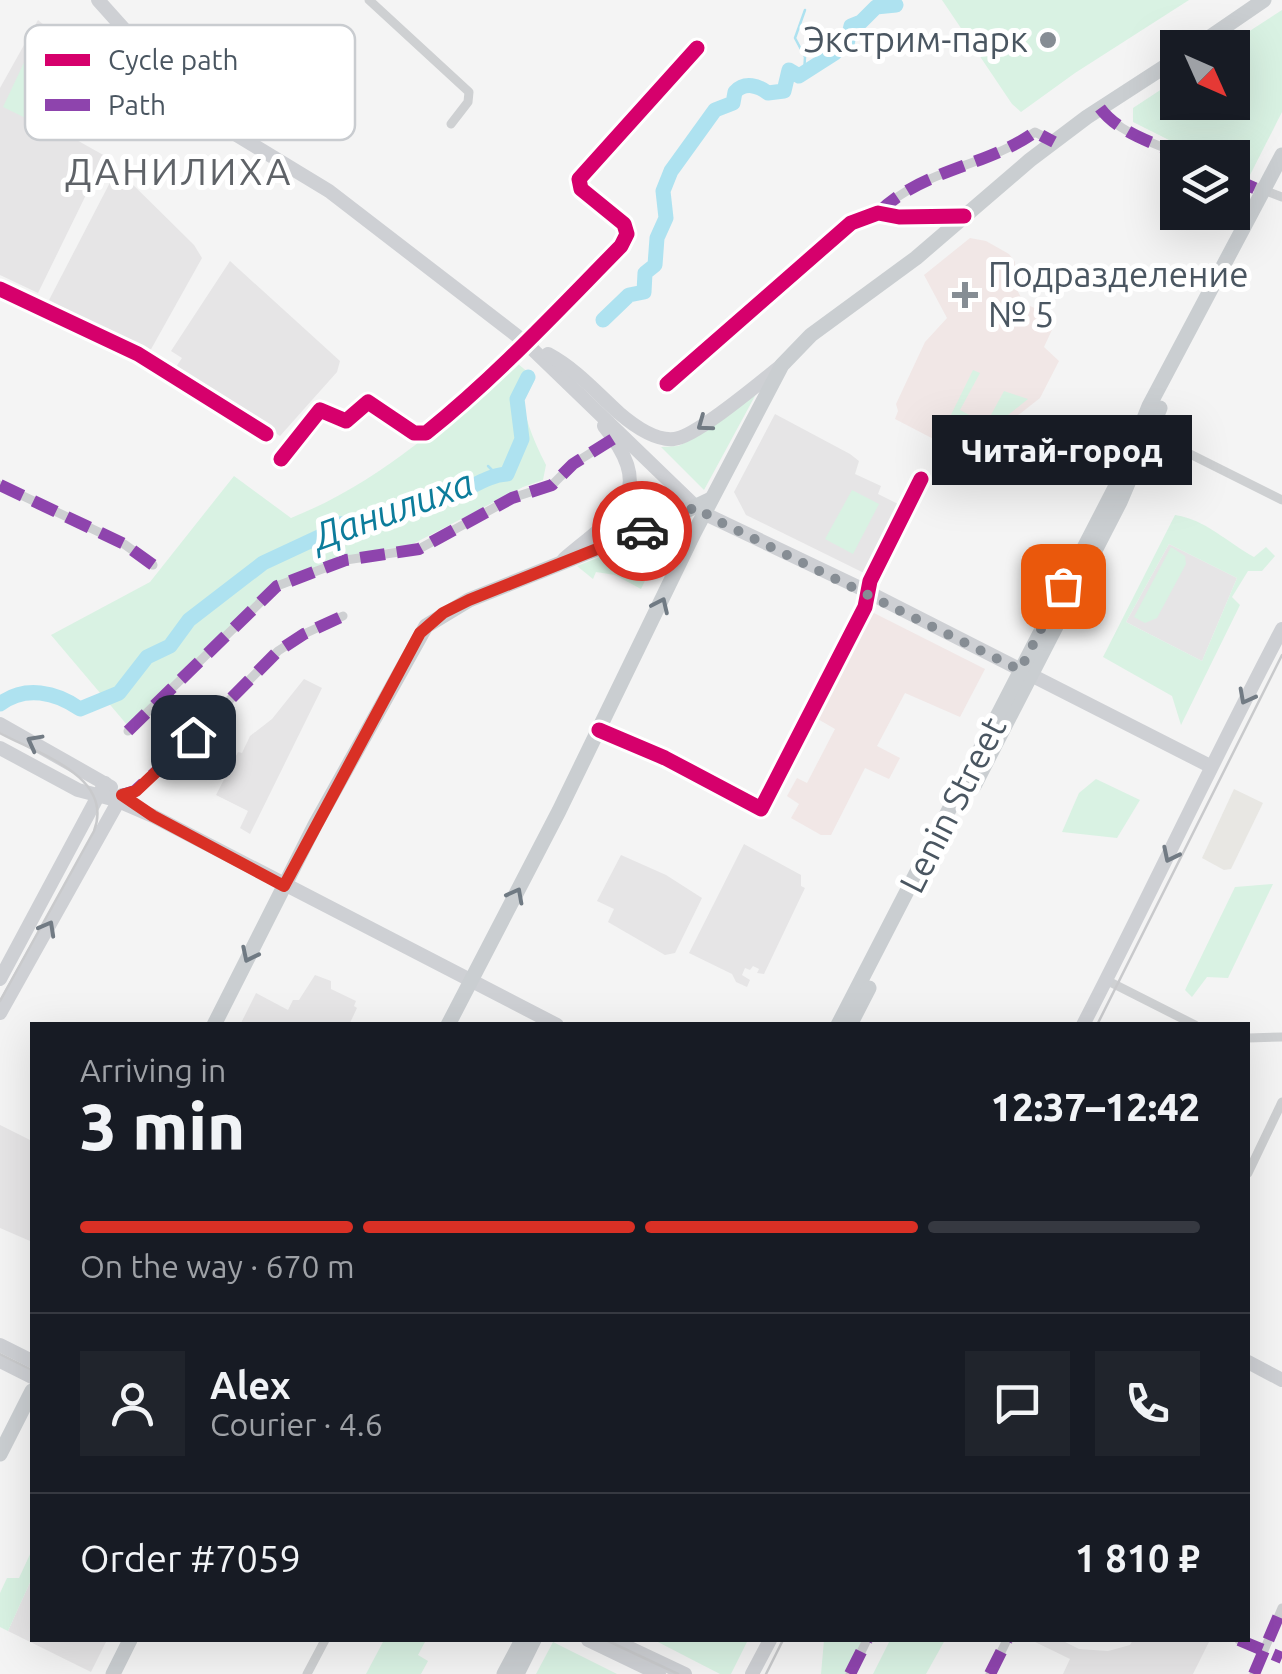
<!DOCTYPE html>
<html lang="en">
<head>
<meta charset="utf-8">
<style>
	:root { --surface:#171b24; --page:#20242c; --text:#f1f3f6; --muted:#9ea1a6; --line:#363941; --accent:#d93025 }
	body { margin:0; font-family:Ubuntu,sans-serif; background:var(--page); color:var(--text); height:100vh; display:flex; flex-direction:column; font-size:38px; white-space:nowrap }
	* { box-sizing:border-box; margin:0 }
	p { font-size:32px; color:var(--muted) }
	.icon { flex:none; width:55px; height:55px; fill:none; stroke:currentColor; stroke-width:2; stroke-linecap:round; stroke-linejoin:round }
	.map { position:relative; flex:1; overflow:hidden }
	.drawer { position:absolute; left:30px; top:1022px; width:1220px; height:620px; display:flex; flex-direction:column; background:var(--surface); border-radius:0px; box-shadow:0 10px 40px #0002 }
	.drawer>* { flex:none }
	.needle { width:65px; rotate:135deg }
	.tools { position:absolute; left:1160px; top:30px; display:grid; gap:20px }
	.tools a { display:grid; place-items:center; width:90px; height:90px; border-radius:0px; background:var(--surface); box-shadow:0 10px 40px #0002; font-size:50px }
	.pin { position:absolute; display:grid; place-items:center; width:85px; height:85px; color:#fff; margin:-42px; border-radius:20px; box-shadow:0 5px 15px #0006 }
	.courier { position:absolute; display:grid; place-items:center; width:100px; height:100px; margin:-50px; border:8px solid #d93025; border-radius:50%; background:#fff; color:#222; box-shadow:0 2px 12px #0007 }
	.bubble { position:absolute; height:70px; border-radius:0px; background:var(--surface); box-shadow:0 10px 40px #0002; font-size:32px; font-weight:800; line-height:70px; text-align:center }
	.headline em { font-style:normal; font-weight:800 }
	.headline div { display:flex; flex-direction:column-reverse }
	.headline { display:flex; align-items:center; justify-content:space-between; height:170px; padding:0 50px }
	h1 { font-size:65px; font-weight:800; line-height:75px }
	.bar { display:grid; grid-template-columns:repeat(4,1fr); gap:15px 10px; align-content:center; height:120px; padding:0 50px }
	.bar i { height:12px; border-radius:8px; background:var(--line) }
	.bar .current { background:var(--accent) }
	.bar p { grid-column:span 4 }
	.line { display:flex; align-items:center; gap:25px; padding:0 50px; border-top:2px solid var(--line) }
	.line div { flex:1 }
	.round { display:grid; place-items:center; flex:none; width:105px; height:105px; border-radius:0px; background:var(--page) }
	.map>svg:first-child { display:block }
	.commercial { fill:#e8e7e3 }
	.education { fill:#e6e5e6 }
	.medical { fill:#f1e7e6 }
	.green { fill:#d9f2e3; fill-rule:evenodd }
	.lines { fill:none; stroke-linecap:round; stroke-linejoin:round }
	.stream { stroke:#aee2f0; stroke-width:2.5 }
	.river { stroke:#aee2f0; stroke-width:15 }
	.street { stroke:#ced0d2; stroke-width:9 }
	.secondary { stroke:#ced0d4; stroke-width:14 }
	.primary { stroke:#caced1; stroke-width:15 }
	.tram { stroke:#c9cacc; stroke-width:2.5 }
	.quiet { stroke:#8e44ad; stroke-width:12; stroke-dasharray:25 12; stroke-linecap:butt }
	.cycleway-casing { stroke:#fff; stroke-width:21 }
	.cycleway { stroke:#d6006c; stroke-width:15 }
	.oneway { stroke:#727b84 }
	.oneway2 { stroke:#707a83 }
	.done { stroke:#868d94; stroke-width:10; stroke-dasharray:0 18 }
	.route { stroke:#d93025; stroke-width:12 }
	.poi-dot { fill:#868d94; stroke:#fff; stroke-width:4 }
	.labels { text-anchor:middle; stroke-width:10; stroke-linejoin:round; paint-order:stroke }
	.poi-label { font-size:35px; fill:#4a5661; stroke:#fff; text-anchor:end }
	.street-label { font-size:35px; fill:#4a5661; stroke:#fff }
	.neighbourhood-label { font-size:38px; letter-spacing:2.5px; fill:#5f6368; stroke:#fff }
	.water-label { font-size:38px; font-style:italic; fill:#0c7c9b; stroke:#fff }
	.key { fill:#fff; stroke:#c9ccd0; stroke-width:2.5 }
	.key-label { font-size:28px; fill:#4a5661 }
</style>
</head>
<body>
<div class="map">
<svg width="1282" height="1674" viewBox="0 0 1282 1674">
	<rect width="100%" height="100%" fill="#f4f4f4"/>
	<path class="commercial" d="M 1234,789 L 1263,803 L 1231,869 L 1224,870 L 1202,858 Z"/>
	<g class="education">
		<path d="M 38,20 L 76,53 L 77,101 L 66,134 L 105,156 L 38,293 L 0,275 L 0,88 Z"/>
		<path d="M 117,169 L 194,245 L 202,258 L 150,351 L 49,300 Z"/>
		<path d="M 230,261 L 340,361 L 337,372 L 280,436 L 176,367 L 182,358 L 171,351 Z"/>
		<path d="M 775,414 L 850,454 L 859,461 L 855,474 L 881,486 L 878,494 L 900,505 L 864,573 L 746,515 L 734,492 Z"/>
		<path d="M 1169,544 L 1237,578 L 1202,661 L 1126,622 Z"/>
		<path d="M 304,679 L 322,688 L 250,834 L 240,828 L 248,811 L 216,795 L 238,752 L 242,753 L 250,736 L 272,719 Z"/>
		<path d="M 744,844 L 801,875 L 801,886 L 805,888 L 764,974 L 757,973 L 759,969 L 753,966 L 750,970 L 745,968 L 742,975 L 750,980 L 747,987 L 736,982 L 732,974 L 689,953 Z"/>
		<path d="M 621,855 L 666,875 L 702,898 L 675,953 L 665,955 L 608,922 L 614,909 L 597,901 Z"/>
		<path d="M 315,975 L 331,981 L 331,989 L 356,1001 L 354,1006 L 357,1008 L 349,1025 L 240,1025 L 256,993 L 288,1010 L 293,1000 L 299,1000 Z"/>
		<path d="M 0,1125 L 32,1141 L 30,1241 L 0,1228 Z"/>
		<path d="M 32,1578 L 32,1640 L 107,1640 L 91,1672 L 8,1631 Z"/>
		<path d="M 1031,1640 L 1061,1640 L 1079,1649 L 1108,1651 L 1130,1645 L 1133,1640 L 1209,1642 L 1193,1674 L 1063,1674 L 1070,1659 Z"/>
	</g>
	<g class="medical">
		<path d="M 970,238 L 986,241 L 1009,254 L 1015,262 L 1015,286 L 1024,303 L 1057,319 L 1044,347 L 1059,361 L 1040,398 L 1021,413 L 985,437 L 957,439 L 947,446 L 895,419 L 898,411 L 896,404 L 925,342 L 947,318 L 924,275 Z"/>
		<path d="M 870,611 L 985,669 L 960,717 L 905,693 L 877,746 L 900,758 L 889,779 L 865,768 L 831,835 L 821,835 L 791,818 L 799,804 L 787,796 L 797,778 L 807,783 L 835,729 L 816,718 Z"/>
	</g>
	<g class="green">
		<path d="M 942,0 L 1189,0 L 1075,73 L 1021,112 L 1012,104 Z"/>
		<path d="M 1282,10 L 1282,112 L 1250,175 L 1244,177 L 1233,172 L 1232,158 L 1203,157 L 1133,122 L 1133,108 L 1177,79 L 1178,102 L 1232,102 L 1232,48 L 1225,47 Z"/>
		<path d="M 29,52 L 62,68 L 36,123 L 3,107 Z"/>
		<path d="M 512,359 L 529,373 L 520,386 C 523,414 533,440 546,465 L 543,480 L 523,487 L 407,547 L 375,550 L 328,562 L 275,584 L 128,726 L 51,635 L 150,582 L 234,476 L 291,518 C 380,482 444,424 512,359 Z"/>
		<path d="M 973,370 L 980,373 L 960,410 L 986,424 L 1004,391 L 1028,399 L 987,432 L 957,439 L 945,427 Z"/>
		<path d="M 762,383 L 704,490 L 661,447 L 678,446 L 691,440 Z"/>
		<path d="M 852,490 L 879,504 L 853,554 L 825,539 Z"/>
		<path d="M 1175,515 C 1205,519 1228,543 1254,557 L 1266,547 L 1275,556 L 1262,571 L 1248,571 L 1232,597 L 1240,605 L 1181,725 L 1172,696 L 1103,657 ZM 1169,544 L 1237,578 L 1202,661 L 1126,622 Z"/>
		<path d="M 670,529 L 641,589 L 615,575 L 596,572 L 593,579 L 577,566 Z"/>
		<path d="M 1171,547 L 1185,556 L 1186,564 L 1157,618 L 1145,623 L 1134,617 Z"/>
		<path d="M 1096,779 L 1140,800 L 1117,838 L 1062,832 L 1079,793 Z"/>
		<path d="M 1273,884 L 1228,978 L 1207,977 L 1192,997 L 1185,990 L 1235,887 Z"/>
		<path d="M 32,1550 L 32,1578 L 8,1631 L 0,1627 L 0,1593 L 7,1578 L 19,1578 Z"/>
		<path d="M 384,1640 L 426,1640 L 418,1655 L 428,1661 L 421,1674 L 366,1674 Z"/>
		<path d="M 654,1640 L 748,1640 L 731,1674 L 720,1674 Z"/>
		<path d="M 824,1640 L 863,1640 L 846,1674 L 821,1674 Z"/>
		<path d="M 890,1640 L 945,1640 L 926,1674 L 873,1674 Z"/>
		<path d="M 553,1642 L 617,1674 L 536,1674 Z"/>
	</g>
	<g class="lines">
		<g class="stream">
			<path d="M 804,74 L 805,57 L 795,38 L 805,10"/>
			<path d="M 488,466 L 495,473"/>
		</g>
		<g class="river">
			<path d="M 603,320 L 629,295 L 644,292 L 645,273 L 655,265 L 657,238 L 666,218 L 663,191 L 671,171 L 715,110 L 733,103 L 735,92 C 745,81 759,86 768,93 L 784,91 L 789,70 L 799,76 L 835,53 L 836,47 L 847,44 L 851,26 L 861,22 L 876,7 L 896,5"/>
			<path d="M 0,704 C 25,685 56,692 80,709 L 119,693 L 147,657 L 170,646 L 189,620 L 263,563 L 321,536 L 336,524 L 376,522 L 406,510 L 418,498 C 427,498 435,500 444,498 C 467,492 485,475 507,474 L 522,439 L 517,399 L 528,377"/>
		</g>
		<g class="street">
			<path d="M 369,0 L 469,92 L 468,102 L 451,124"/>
			<path d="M 1100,108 C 1120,135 1160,145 1190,158"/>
			<path d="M 1232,178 L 1282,197"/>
			<path d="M 878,213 C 922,169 986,167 1035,132 L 1054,142"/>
			<path d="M 0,289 L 138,354 L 266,434"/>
			<path d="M 667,384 L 851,223 L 878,213 L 899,217 L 961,216"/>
			<path d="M 1146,432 L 1282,500"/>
			<path d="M 281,459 L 320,410 L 346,421 L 368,402 L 414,433 L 426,433 C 496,377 558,310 621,246 L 627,234 L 624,224 L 581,189 L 579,179 L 697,48"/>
			<path d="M 0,485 L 124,544 L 153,565"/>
			<path d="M 599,730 L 665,758 L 761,809 L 865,607 L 870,581 L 921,479"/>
			<path d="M 128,731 L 277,586 L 346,560 L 419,549 L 512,498 L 552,485 L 573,464 L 613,439"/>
			<path d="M 122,795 L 135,791 L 183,747 L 278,651 L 304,634 L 343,616"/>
			<path d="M 1106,980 L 1195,1025"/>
			<path d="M 1248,1038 L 1282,1037"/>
			<path d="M 1248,1173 L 1282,1102"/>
			<path d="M 1239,1640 L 1263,1652"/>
			<path d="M 307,1674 L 325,1640"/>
			<path d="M 850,1674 L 867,1640"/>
			<path d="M 990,1674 L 1007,1640"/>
			<path d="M 1254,1674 L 1282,1608"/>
		</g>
		<g class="secondary">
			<path d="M 98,0 L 149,57 L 212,120 L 329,191 L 525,342 L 696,507"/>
			<path d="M 548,354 C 576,369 596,392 619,413 C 633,425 654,441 674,439 C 695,438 762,381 782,365"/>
			<path d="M 703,513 L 856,586 L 1210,766"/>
			<path d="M 564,559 C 617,514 659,494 604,426"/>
			<path d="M 0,724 L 111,787"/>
			<path d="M 0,748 L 78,790 L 116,800 L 153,816 L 557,1025"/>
			<path d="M 0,979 L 105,783"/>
			<path d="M 0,1013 L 122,795"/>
			<path d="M 1083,1025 C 1151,893 1213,760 1282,629"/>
			<path d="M 0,1345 L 32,1361"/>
			<path d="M 0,1361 L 32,1377"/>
			<path d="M 1248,1362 L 1282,1380"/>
			<path d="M 588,1640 L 659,1674"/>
			<path d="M 613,1640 L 685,1674"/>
			<path d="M 752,1674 L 770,1640"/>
		</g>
		<g class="primary">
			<path d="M 1194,48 L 1264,0"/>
			<path d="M 974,786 L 1120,502 L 1160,408"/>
			<path d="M 214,1025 L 315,825 L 426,626 L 469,600 L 661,523 L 711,499"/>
			<path d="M 448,1025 L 559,811 L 694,533 L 782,365 L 811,335 L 916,258 L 1030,160 L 1087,117 L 1178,58"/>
			<path d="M 838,1025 L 1120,478 L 1149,406 L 1282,155"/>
			<path d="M 850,1025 L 869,988"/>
			<path d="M 0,1454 L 32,1391"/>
			<path d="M 113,1674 L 130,1640"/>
			<path d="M 504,1674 L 522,1640"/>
			<path d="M 517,1674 L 534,1640"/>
		</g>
		<g class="tram">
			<path d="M 0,733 C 36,753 115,776 94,831 L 0,1001"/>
			<path d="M 1097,1025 L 1282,655"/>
			<path d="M 0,1354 L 32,1370"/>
			<path d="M 606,1640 L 678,1674"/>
			<path d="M 766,1674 L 783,1640"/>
		</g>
		<g class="quiet">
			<path d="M 1100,108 C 1120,135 1160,145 1190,158"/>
			<path d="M 1232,178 L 1263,192"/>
			<path d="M 878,213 C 922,169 986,167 1035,132 L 1054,142"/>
			<path d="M 0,485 L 124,544 L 153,565"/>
			<path d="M 128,731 L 277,586 L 346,560 L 419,549 L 512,498 L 552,485 L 573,464 L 613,439"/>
			<path d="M 122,795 L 135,791 L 183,747 L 278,651 L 304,634 L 343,616"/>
			<path d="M 1239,1640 L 1282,1658"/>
			<path d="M 850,1674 L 867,1640"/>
			<path d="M 990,1674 L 1007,1640"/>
			<path d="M 1254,1674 L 1282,1608"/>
		</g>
		<defs>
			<g id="cycleway">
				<path d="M 0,289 L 138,354 L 266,434"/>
				<path d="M 667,384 L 851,223 L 878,213 L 899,217 L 964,216"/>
				<path d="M 281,459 L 320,410 L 346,421 L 368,402 L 414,433 L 426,433 C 496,377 558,310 621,246 L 627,234 L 624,224 L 581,189 L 579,179 L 697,48"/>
				<path d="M 599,730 L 665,758 L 761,809 L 865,607 L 870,581 L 921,479"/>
			</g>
		</defs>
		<use href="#cycleway" class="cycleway-casing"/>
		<use href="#cycleway" class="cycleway"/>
	</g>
	<defs><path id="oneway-chevron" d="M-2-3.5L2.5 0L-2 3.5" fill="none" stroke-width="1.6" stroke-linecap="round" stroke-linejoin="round" transform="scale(2.5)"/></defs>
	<g class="oneway">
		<use href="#oneway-chevron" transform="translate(704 424) rotate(144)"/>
		<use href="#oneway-chevron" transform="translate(1246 697) rotate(118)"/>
		<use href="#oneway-chevron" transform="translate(34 742) rotate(-152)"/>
		<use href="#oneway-chevron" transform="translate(1170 855) rotate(116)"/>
		<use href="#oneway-chevron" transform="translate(48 928) rotate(-61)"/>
	</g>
	<g class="oneway2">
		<use href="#oneway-chevron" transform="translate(661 605) rotate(-65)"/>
		<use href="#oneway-chevron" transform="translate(516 895) rotate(-62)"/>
		<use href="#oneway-chevron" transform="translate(249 955) rotate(116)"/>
	</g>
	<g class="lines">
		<path class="done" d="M 642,531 L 696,507 L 714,519 L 1020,670 L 1063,586"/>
		<path class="route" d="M 193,737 L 136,791 L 122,795 L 153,816 L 284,886 L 420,633 L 443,613 L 469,600 L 642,531"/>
	</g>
	<g class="poi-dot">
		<circle cx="1048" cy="40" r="10"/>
		<path d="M960 280h10v10h10v10h-10v10h-10v-10h-10v-10h10z"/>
	</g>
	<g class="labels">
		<g class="poi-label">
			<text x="1028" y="52">Экстрим-парк</text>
			<text x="988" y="287" text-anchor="start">Подразделение<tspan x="988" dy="40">№ 5</tspan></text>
		</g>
		<g class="street-label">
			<text transform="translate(953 805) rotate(-63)" y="12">Lenin Street</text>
		</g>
		<g class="neighbourhood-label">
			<text x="179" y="185">ДАНИЛИХА</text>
		</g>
		<g class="water-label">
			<text transform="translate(393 510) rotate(-20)" y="13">Данилиха</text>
		</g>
	</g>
	<rect x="25" y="25" width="330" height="115" rx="15" class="key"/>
	<rect x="45" y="54" width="45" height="12" fill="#d6006c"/>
	<rect x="45" y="99" width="45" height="12" fill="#8e44ad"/>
	<g class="key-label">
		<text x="108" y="70">Cycle path</text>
		<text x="108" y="115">Path</text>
	</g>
</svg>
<div class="tools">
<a><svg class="needle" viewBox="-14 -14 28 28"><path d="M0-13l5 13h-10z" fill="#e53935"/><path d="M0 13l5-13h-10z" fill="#9ea1a6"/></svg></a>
<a><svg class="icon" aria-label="layers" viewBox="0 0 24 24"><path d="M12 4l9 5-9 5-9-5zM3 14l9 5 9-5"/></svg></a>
</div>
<div class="pin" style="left:1063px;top:586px;background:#ea580c"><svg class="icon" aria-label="bag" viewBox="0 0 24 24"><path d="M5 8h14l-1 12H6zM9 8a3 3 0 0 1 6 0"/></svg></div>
<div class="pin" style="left:193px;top:737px;background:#1f2937"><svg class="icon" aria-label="home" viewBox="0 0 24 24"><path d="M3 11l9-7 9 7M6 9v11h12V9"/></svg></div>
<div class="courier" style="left:642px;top:531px"><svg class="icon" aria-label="car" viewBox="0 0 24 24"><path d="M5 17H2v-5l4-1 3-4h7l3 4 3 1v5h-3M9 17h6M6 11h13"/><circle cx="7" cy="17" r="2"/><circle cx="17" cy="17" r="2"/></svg></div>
<div class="bubble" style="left:932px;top:415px;width:260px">Читай-город</div>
<section class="drawer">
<div class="headline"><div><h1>3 min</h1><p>Arriving in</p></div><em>12:37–12:42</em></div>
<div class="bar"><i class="current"></i><i class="current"></i><i class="current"></i><i></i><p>On the way · 670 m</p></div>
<div class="line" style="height:180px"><a class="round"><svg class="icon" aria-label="person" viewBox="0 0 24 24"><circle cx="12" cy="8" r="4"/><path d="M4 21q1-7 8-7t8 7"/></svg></a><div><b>Alex</b><p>Courier · 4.6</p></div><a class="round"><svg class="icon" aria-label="chat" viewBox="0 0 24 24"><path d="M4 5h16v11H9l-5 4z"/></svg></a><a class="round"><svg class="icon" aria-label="phone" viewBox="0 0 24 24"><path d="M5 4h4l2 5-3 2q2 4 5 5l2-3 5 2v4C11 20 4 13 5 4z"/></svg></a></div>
<div class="line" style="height:130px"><div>Order #7059</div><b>1 810 ₽</b></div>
</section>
</div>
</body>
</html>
